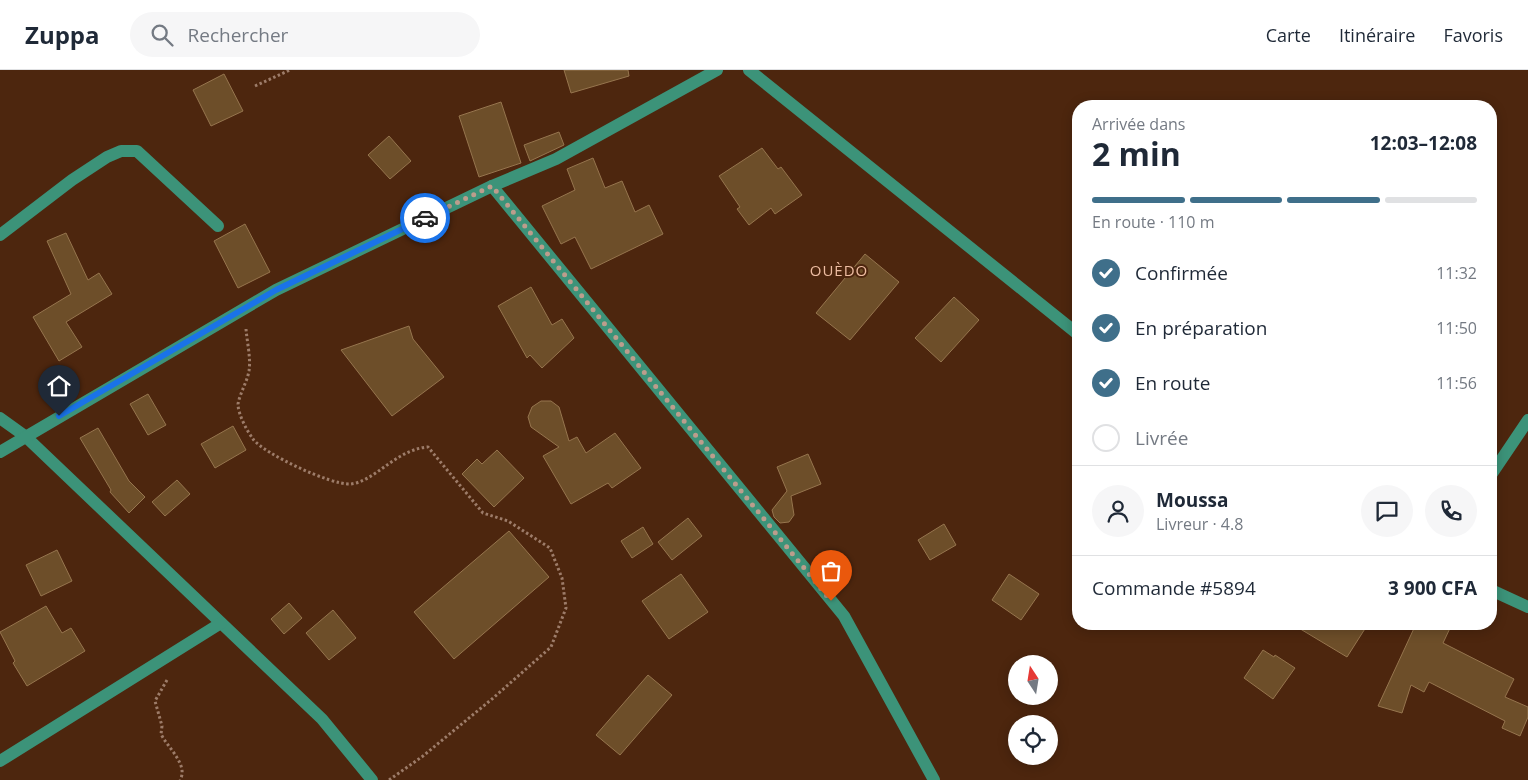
<!DOCTYPE html>
<html lang="fr">
<head>
<meta charset="utf-8">
<style>
	:root { --surface:#fff; --page:#f6f6f7; --text:#1f2937; --muted:#747a83; --line:#e0e1e3; --accent:#3f6f8a }
	body { margin:0; font-family:"Open Sans",sans-serif; background:var(--page); color:var(--text); height:100vh; display:flex; flex-direction:column; font-size:19px; white-space:nowrap }
	* { box-sizing:border-box; margin:0 }
	p { font-size:16px; color:var(--muted) }
	.icon { flex:none; width:28px; height:28px; fill:none; stroke:currentColor; stroke-width:2; stroke-linecap:round; stroke-linejoin:round }
	.map { position:relative; flex:1; overflow:hidden }
	.side { position:absolute; left:1072px; top:30px; width:425px; height:530px; display:flex; flex-direction:column; background:var(--surface); border-radius:20px; box-shadow:0 2px 12px #0003 }
	.side>* { flex:none }
	.needle { width:32px; rotate:348deg }
	.fabs { position:absolute; left:1008px; top:585px; display:grid; gap:10px }
	.fabs a { display:grid; place-items:center; width:50px; height:50px; border-radius:50%; background:var(--surface); box-shadow:0 2px 12px #0003; font-size:25px }
	.pin { position:absolute; display:grid; place-items:center; width:42px; height:42px; color:#fff; margin:-51px -21px; border-radius:50% 50% 50% 0; rotate:-45deg; box-shadow:0 0 5px #0007 }
	.pin .icon { rotate:45deg }
	.courier { position:absolute; display:grid; place-items:center; width:50px; height:50px; margin:-25px; border:4px solid #1a73e8; border-radius:50%; background:#fff; color:#222; box-shadow:0 1px 6px #0007 }
	.head em { font-style:normal; font-weight:700 }
	.head div { display:flex; flex-direction:column-reverse }
	.head { display:flex; align-items:center; justify-content:space-between; height:85px; padding:0 20px }
	h1 { font-size:32px; font-weight:700; line-height:38px }
	.bar { display:grid; grid-template-columns:repeat(4,1fr); gap:8px 5px; align-content:center; height:60px; padding:0 20px }
	.bar i { height:6px; border-radius:4px; background:var(--line) }
	.bar .current { background:var(--accent) }
	.bar p { grid-column:span 4 }
	.line { display:flex; align-items:center; gap:12px; padding:0 20px; border-top:1px solid var(--line) }
	.line div { flex:1 }
	.round { display:grid; place-items:center; flex:none; width:52px; height:52px; border-radius:26px; background:var(--page) }
	ol { padding:0 20px; list-style:none }
	li { display:flex; align-items:center; gap:15px; height:55px }
	li p { margin-inline-start:auto }
	li .icon { padding:5px; border-radius:50%; background:var(--accent); color:#fff; stroke-width:4 }
	li:last-child { color:var(--muted) }
	li i { width:28px; height:28px; border:2px solid var(--line); border-radius:50% }
	header { display:flex; align-items:center; gap:30px; box-sizing:border-box; height:70px; padding:0 25px; background:var(--surface); border-bottom:1px solid var(--line) }
	header strong { font-size:24px }
	nav { display:flex; gap:28px; margin-inline-start:auto; font-size:18px }
	.search { width:350px; height:45px; background:var(--page); display:flex; align-items:center; gap:12px; box-sizing:border-box; padding:0 18px; border-radius:28px; color:var(--muted); font-size:19px }
	.map>svg:first-child { display:block }
	.building { fill:#6d4e29; stroke:#96754e }
	.lines { fill:none; stroke-linecap:round; stroke-linejoin:round }
	.path { stroke:#9d7c69; stroke-width:3; stroke-dasharray:2.5 2.5; stroke-linecap:butt }
	.minor { stroke:#3c9379; stroke-width:12 }
	.done { stroke:#bc9d8c; stroke-width:5; stroke-dasharray:0 9 }
	.route { stroke:#1a73e8; stroke-width:6 }
	.labels { text-anchor:middle; stroke-width:4; stroke-linejoin:round; paint-order:stroke }
	.quarter-label { font-size:15px; letter-spacing:1px; fill:#eebda2; stroke:#4d260e }
</style>
</head>
<body>
<header>
<strong>Zuppa</strong>
<div class="search"><svg class="icon" aria-label="search" viewBox="0 0 24 24"><circle cx="10" cy="10" r="6"/><path d="M15 15l6 6"/></svg>Rechercher</div>
<nav><a>Carte</a><a>Itinéraire</a><a>Favoris</a></nav>
</header>
<div class="map">
<svg width="1528" height="710" viewBox="0 0 1528 710">
	<rect width="100%" height="100%" fill="#4d260e"/>
	<g class="building">
		<path d="M 564,0 L 628,0 L 629,6 L 571,23 Z"/>
		<path d="M 224,4 L 243,41 L 211,56 L 193,20 Z"/>
		<path d="M 501,32 L 521,93 L 479,107 L 459,46 Z"/>
		<path d="M 559,62 L 564,75 L 530,91 L 524,75 Z"/>
		<path d="M 389,66 L 411,91 L 390,109 L 368,85 Z"/>
		<path d="M 762,78 L 778,99 L 781,97 L 802,125 L 775,144 L 771,138 L 749,155 L 737,139 L 740,137 L 719,106 Z"/>
		<path d="M 593,88 L 605,118 L 622,111 L 635,142 L 649,135 L 663,164 L 591,199 L 575,167 L 561,174 L 542,136 L 575,120 L 567,99 Z"/>
		<path d="M 245,154 L 270,202 L 238,218 L 214,171 Z"/>
		<path d="M 66,163 L 88,210 L 99,203 L 112,224 L 66,252 L 82,277 L 59,291 L 33,247 L 71,224 L 47,171 Z"/>
		<path d="M 865,184 L 899,212 L 850,270 L 816,243 Z"/>
		<path d="M 531,217 L 552,255 L 562,249 L 574,268 L 542,298 L 530,285 L 527,288 L 498,236 Z"/>
		<path d="M 954,227 L 979,250 L 941,292 L 915,268 Z"/>
		<path d="M 409,256 L 413,269 L 444,307 L 392,346 L 341,280 Z"/>
		<path d="M 148,324 L 166,355 L 148,365 L 130,334 Z"/>
		<path d="M 541,331 L 551,331 L 559,337 L 569,371 L 577,367 L 586,383 L 615,363 L 641,398 L 612,418 L 608,413 L 571,434 L 543,386 L 559,377 L 531,357 L 528,347 L 532,337 Z"/>
		<path d="M 233,356 L 246,380 L 215,398 L 201,374 Z"/>
		<path d="M 98,358 L 129,411 L 145,427 L 129,443 L 110,422 L 111,420 L 80,368 Z"/>
		<path d="M 497,380 L 524,408 L 494,437 L 462,404 L 477,389 L 482,394 Z"/>
		<path d="M 808,384 L 821,414 L 791,426 L 794,445 L 789,452 L 780,453 L 774,447 L 772,440 L 787,421 L 777,397 Z"/>
		<path d="M 177,410 L 190,424 L 165,446 L 152,432 Z"/>
		<path d="M 688,448 L 702,466 L 672,490 L 658,472 Z"/>
		<path d="M 944,454 L 956,475 L 930,490 L 918,470 Z"/>
		<path d="M 643,457 L 653,474 L 632,488 L 621,471 Z"/>
		<path d="M 509,461 L 549,507 L 454,589 L 414,542 Z"/>
		<path d="M 57,480 L 72,511 L 41,526 L 26,495 Z"/>
		<path d="M 681,504 L 708,542 L 669,569 L 642,531 Z"/>
		<path d="M 1009,504 L 1039,524 L 1021,550 L 992,530 Z"/>
		<path d="M 289,533 L 302,548 L 284,564 L 271,549 Z"/>
		<path d="M 46,536 L 62,563 L 71,558 L 85,581 L 27,616 L 13,593 L 15,591 L 0,562 Z"/>
		<path d="M 333,540 L 356,568 L 329,590 L 306,563 Z"/>
		<path d="M 1292,554 L 1368,554 L 1347,587 Z"/>
		<path d="M 1416,554 L 1452,554 L 1443,573 L 1514,609 L 1505,627 L 1528,637 L 1528,647 L 1520,666 L 1502,658 L 1505,651 L 1429,612 L 1424,622 L 1411,615 L 1402,643 L 1378,636 Z"/>
		<path d="M 1263,580 L 1274,587 L 1275,585 L 1295,598 L 1273,629 L 1244,608 Z"/>
		<path d="M 648,605 L 672,625 L 620,685 L 596,665 Z"/>
	</g>
	<g class="lines">
		<g class="path">
			<path d="M 255,16 L 290,0"/>
			<path d="M 246,259 C 247,272 251,288 249,301 C 247,312 240,323 238,334 C 238,344 247,361 253,369 C 264,384 331,415 350,414 C 375,412 396,379 428,377 L 483,443 L 508,451 L 550,478 L 562,508 L 566,538 L 551,577 L 492,629 L 423,686 L 389,710"/>
			<path d="M 167,610 L 155,631 L 162,656 L 161,664 C 167,677 189,695 180,710"/>
		</g>
		<g class="minor">
			<path d="M 749,0 L 1079,265"/>
			<path d="M 492,116 L 844,546 L 934,710"/>
			<path d="M 0,165 L 72,110 L 107,87 L 121,81 L 137,81 L 218,156"/>
			<path d="M 0,348 L 25,366 L 322,649 L 372,710"/>
			<path d="M 0,382 L 276,220 L 492,116 L 556,89 L 717,0"/>
			<path d="M 1491,405 L 1528,350"/>
			<path d="M 1491,520 L 1528,537"/>
			<path d="M 0,691 L 221,553"/>
		</g>
	</g>
	<g class="lines">
		<path class="done" d="M 425,148 L 492,116 L 831,531"/>
		<path class="route" d="M 59,346 L 276,220 L 425,148"/>
	</g>
	<g class="labels">
		<g class="quarter-label">
			<text x="839" y="206">OUÈDO</text>
		</g>
	</g>
</svg>
<div class="fabs">
<a><svg class="needle" viewBox="-14 -14 28 28"><path d="M0-13l5 13h-10z" fill="#e53935"/><path d="M0 13l5-13h-10z" fill="#747a83"/></svg></a>
<a><svg class="icon" aria-label="locate" viewBox="0 0 24 24"><circle cx="12" cy="12" r="6"/><path d="M12 2v4M12 18v4M2 12h4M18 12h4"/></svg></a>
</div>
<div class="pin" style="left:831px;top:531px;background:#ea580c"><svg class="icon" aria-label="bag" viewBox="0 0 24 24"><path d="M5 8h14l-1 12H6zM9 8a3 3 0 0 1 6 0"/></svg></div>
<div class="pin" style="left:59px;top:346px;background:#1f2937"><svg class="icon" aria-label="home" viewBox="0 0 24 24"><path d="M3 11l9-7 9 7M6 9v11h12V9"/></svg></div>
<div class="courier" style="left:425px;top:148px"><svg class="icon" aria-label="car" viewBox="0 0 24 24"><path d="M5 17H2v-5l4-1 3-4h7l3 4 3 1v5h-3M9 17h6M6 11h13"/><circle cx="7" cy="17" r="2"/><circle cx="17" cy="17" r="2"/></svg></div>
<section class="side">
<div class="head"><div><h1>2 min</h1><p>Arrivée dans</p></div><em>12:03–12:08</em></div>
<div class="bar"><i class="current"></i><i class="current"></i><i class="current"></i><i></i><p>En route · 110 m</p></div>
<ol>
<li><svg class="icon" aria-label="check" viewBox="0 0 24 24"><path d="M5 12l5 5 9-10"/></svg>Confirmée<p>11:32</p></li>
<li><svg class="icon" aria-label="check" viewBox="0 0 24 24"><path d="M5 12l5 5 9-10"/></svg>En préparation<p>11:50</p></li>
<li><svg class="icon" aria-label="check" viewBox="0 0 24 24"><path d="M5 12l5 5 9-10"/></svg>En route<p>11:56</p></li>
<li><i></i>Livrée</li>
</ol>
<div class="line" style="height:90px"><a class="round"><svg class="icon" aria-label="person" viewBox="0 0 24 24"><circle cx="12" cy="8" r="4"/><path d="M4 21q1-7 8-7t8 7"/></svg></a><div><b>Moussa</b><p>Livreur · 4.8</p></div><a class="round"><svg class="icon" aria-label="chat" viewBox="0 0 24 24"><path d="M4 5h16v11H9l-5 4z"/></svg></a><a class="round"><svg class="icon" aria-label="phone" viewBox="0 0 24 24"><path d="M5 4h4l2 5-3 2q2 4 5 5l2-3 5 2v4C11 20 4 13 5 4z"/></svg></a></div>
<div class="line" style="height:65px"><div>Commande #5894</div><b>3 900 CFA</b></div>
</section>
</div>
</body>
</html>
